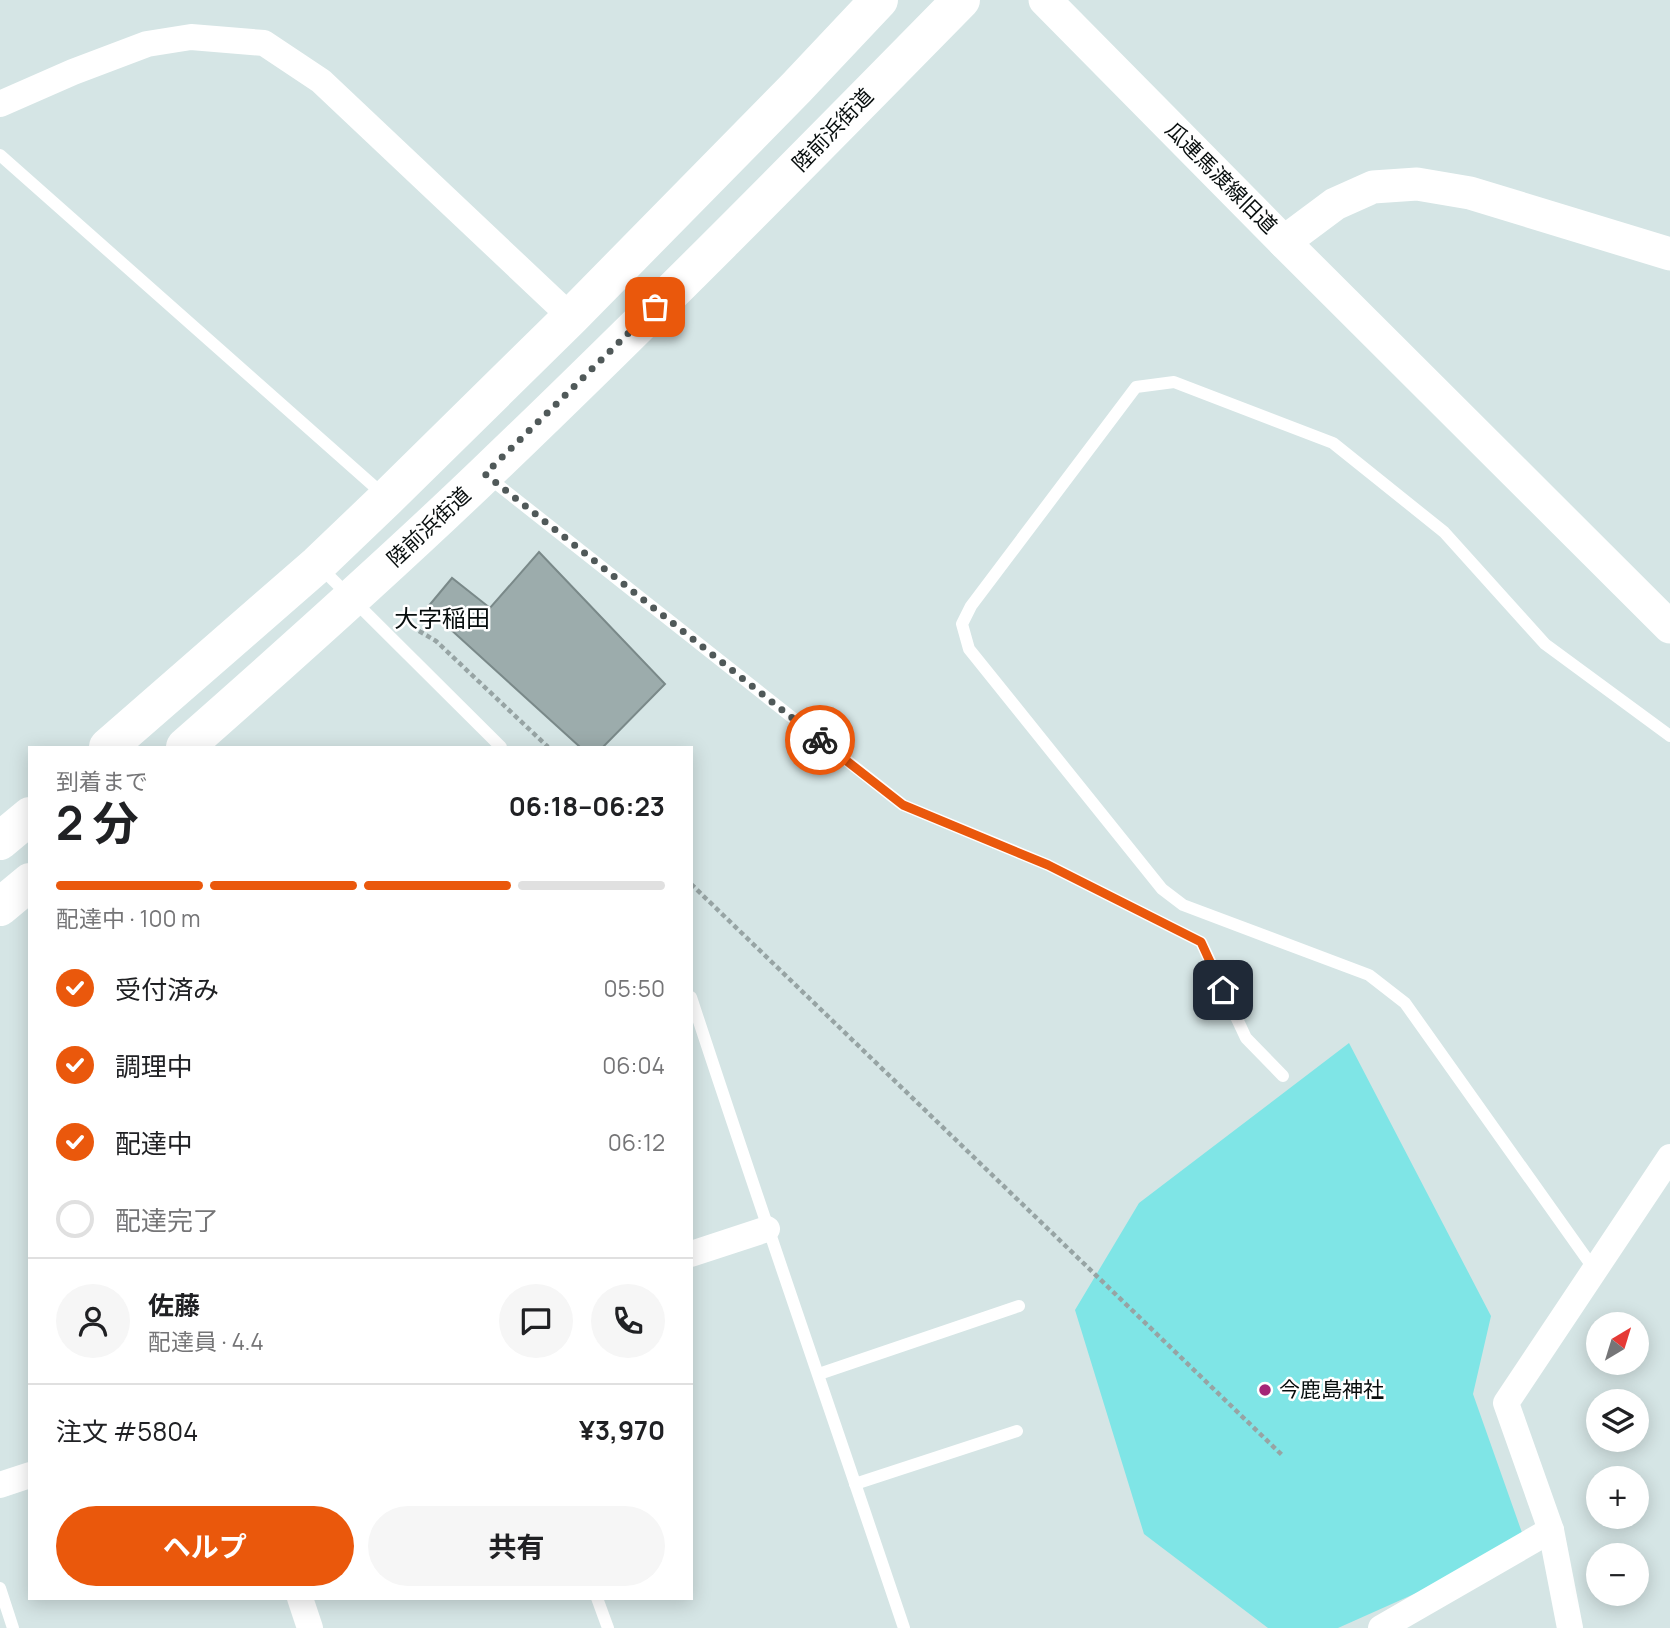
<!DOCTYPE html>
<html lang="ja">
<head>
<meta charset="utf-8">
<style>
	:root { --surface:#fff; --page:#f6f6f6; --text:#202124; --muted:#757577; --line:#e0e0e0; --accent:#ea580c }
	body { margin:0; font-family:Manrope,"Noto Sans JP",sans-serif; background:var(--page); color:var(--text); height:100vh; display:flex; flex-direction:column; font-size:26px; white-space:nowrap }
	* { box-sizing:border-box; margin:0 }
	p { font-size:23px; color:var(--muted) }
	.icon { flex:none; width:38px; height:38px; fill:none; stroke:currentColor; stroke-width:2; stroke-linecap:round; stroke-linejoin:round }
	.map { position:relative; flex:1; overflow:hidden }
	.drawer { position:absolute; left:28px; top:746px; width:665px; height:854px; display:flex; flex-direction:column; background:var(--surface); border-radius:0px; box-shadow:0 4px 18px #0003 }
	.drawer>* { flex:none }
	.needle { width:46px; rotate:38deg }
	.tools { position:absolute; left:1586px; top:1312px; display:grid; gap:14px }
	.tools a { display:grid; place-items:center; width:63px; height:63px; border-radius:50%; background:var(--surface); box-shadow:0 4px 18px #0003; font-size:35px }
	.pin { position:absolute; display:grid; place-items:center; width:60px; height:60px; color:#fff; margin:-30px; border-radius:14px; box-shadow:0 4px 10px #0006 }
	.courier { position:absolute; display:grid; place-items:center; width:70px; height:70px; margin:-35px; border:5px solid #ea580c; border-radius:50%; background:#fff; color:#222; box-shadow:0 2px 9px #0007 }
	.summary em { font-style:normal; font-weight:700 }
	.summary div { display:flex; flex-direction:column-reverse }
	.summary { display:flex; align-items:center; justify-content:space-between; height:119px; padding:0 28px }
	h1 { font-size:46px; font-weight:700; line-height:52px }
	.bar { display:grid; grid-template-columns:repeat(4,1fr); gap:10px 7px; align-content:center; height:84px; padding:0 28px }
	.bar i { height:9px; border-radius:5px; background:var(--line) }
	.bar .active { background:var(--accent) }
	.bar p { grid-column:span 4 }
	.line { display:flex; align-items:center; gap:18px; padding:0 28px; border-top:2px solid var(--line) }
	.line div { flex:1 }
	.round { display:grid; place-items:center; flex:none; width:74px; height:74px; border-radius:37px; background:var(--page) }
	ol { padding:0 28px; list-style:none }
	li { display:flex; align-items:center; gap:21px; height:77px }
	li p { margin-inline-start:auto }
	li .icon { padding:7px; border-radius:50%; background:var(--accent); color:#fff; stroke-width:4 }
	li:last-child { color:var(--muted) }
	li i { width:38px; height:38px; border:4px solid var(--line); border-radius:50% }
	.primary-button { display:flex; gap:14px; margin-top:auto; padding:14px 28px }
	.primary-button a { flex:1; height:80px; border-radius:42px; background:var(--accent); color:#fff; font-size:28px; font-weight:700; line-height:80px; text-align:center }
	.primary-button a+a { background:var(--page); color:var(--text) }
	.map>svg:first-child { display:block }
	.green { fill:#7fe5e6 }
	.building { fill:#9cacac; stroke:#7a8989; stroke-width:2 }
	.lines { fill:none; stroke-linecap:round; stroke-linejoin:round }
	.path { stroke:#97a4a4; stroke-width:4.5; stroke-dasharray:5 3.5; stroke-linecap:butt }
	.service { stroke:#fff; stroke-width:12 }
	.minor { stroke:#fff; stroke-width:26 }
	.tertiary { stroke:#fff; stroke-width:33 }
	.trunk { stroke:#fff; stroke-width:38 }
	.done { stroke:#505959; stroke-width:7; stroke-dasharray:0 12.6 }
	.route { stroke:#ea580c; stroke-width:9 }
	.poi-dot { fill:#a52677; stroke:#fff; stroke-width:2.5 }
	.labels { text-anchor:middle; stroke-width:5; stroke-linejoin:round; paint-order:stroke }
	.street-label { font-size:21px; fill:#080e0e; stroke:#fff }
	.poi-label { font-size:21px; fill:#080e0e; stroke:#fff; text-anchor:start }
	.quarter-label { font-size:24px; fill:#080e0e; stroke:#fff }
</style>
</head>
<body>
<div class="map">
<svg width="1670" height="1628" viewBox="0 0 1670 1628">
	<rect width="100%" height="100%" fill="#d5e5e5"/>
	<path class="green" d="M 1349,1043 L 1491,1316 L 1473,1394 L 1526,1544 L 1338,1628 L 1268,1628 L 1144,1534 L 1075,1310 L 1139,1203 Z"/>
	<path class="building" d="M 539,552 L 665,684 L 603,747 L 580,747 L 427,608 L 452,578 L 490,608 Z"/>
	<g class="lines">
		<g class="path">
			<path d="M 419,631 L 436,641 L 548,747"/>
			<path d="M 691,884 L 1283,1456"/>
		</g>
		<g class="service">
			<path d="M 0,155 L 385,496"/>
			<path d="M 488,477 L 903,805 L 1048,865 L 1201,942 L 1246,1038 L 1283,1076"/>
			<path d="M 320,567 L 501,747"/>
			<path d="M 691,997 C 760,1208 833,1417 904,1628"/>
			<path d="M 1594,1269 L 1405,1003 L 1369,975 L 1183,905 L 1162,889 L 969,649 L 962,624 L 971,606 L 1136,387 L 1174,382 L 1333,443 L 1444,532 L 1545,644 L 1670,736"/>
			<path d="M 819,1374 L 1019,1306"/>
			<path d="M 855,1484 L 1017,1431"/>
			<path d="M 0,1588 L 13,1628"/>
			<path d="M 597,1598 L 608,1628"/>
		</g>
		<g class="minor">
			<path d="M 0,104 L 73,72 L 147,44 L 191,37 L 264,43 L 321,81 L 571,317"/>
			<path d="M 691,1254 L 767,1229"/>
			<path d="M 0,1485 L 30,1475"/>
			<path d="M 1551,1530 L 1570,1628"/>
			<path d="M 300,1598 L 310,1628"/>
			<path d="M 1381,1628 L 1551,1530 L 1506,1403 L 1670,1157"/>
		</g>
		<g class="tertiary">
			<path d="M 1045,0 L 1284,242 L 1670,627"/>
			<path d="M 1284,242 L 1335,204 L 1373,187 L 1417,184 L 1470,193 L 1670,254"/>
		</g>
		<g class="trunk">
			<path d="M 108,747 L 318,564 L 387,498 L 571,317 L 796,88 L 879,0"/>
			<path d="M 185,747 C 286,658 387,568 485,474 C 647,319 804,160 961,0"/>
			<path d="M 0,841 L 30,816"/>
			<path d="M 0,907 L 30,882"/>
		</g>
	</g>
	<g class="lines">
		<path class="done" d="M 655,307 L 485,474 L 820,740"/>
		<path class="route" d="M 820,740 L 903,805 L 1048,865 L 1201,942 L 1223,990"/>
	</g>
	<circle class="poi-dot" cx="1265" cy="1390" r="7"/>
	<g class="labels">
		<g class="street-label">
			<text transform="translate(833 130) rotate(-46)" y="7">陸前浜街道</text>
			<text transform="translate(1221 178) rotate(45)" y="7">瓜連馬渡線旧道</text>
			<text transform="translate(429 527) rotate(-43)" y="7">陸前浜街道</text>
		</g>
		<g class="poi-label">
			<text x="1279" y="1397">今鹿島神社</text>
		</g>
		<g class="quarter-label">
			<text x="442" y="627">大字稲田</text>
		</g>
	</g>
</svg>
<div class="tools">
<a><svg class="needle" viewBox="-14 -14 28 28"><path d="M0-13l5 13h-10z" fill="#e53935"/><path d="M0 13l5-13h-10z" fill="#757577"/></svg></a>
<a><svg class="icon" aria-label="layers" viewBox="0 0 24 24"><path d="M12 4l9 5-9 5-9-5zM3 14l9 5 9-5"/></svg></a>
<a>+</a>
<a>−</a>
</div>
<div class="pin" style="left:655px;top:307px;background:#ea580c"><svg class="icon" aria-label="bag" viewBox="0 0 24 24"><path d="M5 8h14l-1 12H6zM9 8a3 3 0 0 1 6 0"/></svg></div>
<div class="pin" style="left:1223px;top:990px;background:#1f2937"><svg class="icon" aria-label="home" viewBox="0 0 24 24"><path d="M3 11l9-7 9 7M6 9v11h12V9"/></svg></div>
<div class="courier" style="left:820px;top:740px"><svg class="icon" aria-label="bike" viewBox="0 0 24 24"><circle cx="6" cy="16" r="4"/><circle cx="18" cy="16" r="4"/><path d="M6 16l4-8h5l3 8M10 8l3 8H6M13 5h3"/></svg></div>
<section class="drawer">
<div class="summary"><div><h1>2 分</h1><p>到着まで</p></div><em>06:18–06:23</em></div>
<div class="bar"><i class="active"></i><i class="active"></i><i class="active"></i><i></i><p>配達中 · 100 m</p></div>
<ol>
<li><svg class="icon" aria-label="check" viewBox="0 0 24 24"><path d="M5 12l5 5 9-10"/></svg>受付済み<p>05:50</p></li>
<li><svg class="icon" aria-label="check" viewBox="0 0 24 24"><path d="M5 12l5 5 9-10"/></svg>調理中<p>06:04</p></li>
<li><svg class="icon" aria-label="check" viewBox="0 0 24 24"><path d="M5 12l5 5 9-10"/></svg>配達中<p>06:12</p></li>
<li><i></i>配達完了</li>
</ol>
<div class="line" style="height:126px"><a class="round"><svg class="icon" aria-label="person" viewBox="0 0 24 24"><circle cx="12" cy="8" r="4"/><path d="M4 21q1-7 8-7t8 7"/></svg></a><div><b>佐藤</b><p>配達員 · 4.4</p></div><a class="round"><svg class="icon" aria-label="chat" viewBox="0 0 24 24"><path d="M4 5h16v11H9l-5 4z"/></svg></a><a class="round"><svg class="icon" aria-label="phone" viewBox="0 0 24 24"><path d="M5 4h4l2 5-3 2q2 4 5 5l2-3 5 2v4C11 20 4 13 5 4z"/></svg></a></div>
<div class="line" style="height:91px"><div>注文 #5804</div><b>¥3,970</b></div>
<div class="primary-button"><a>ヘルプ</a><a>共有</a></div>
</section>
</div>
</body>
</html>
